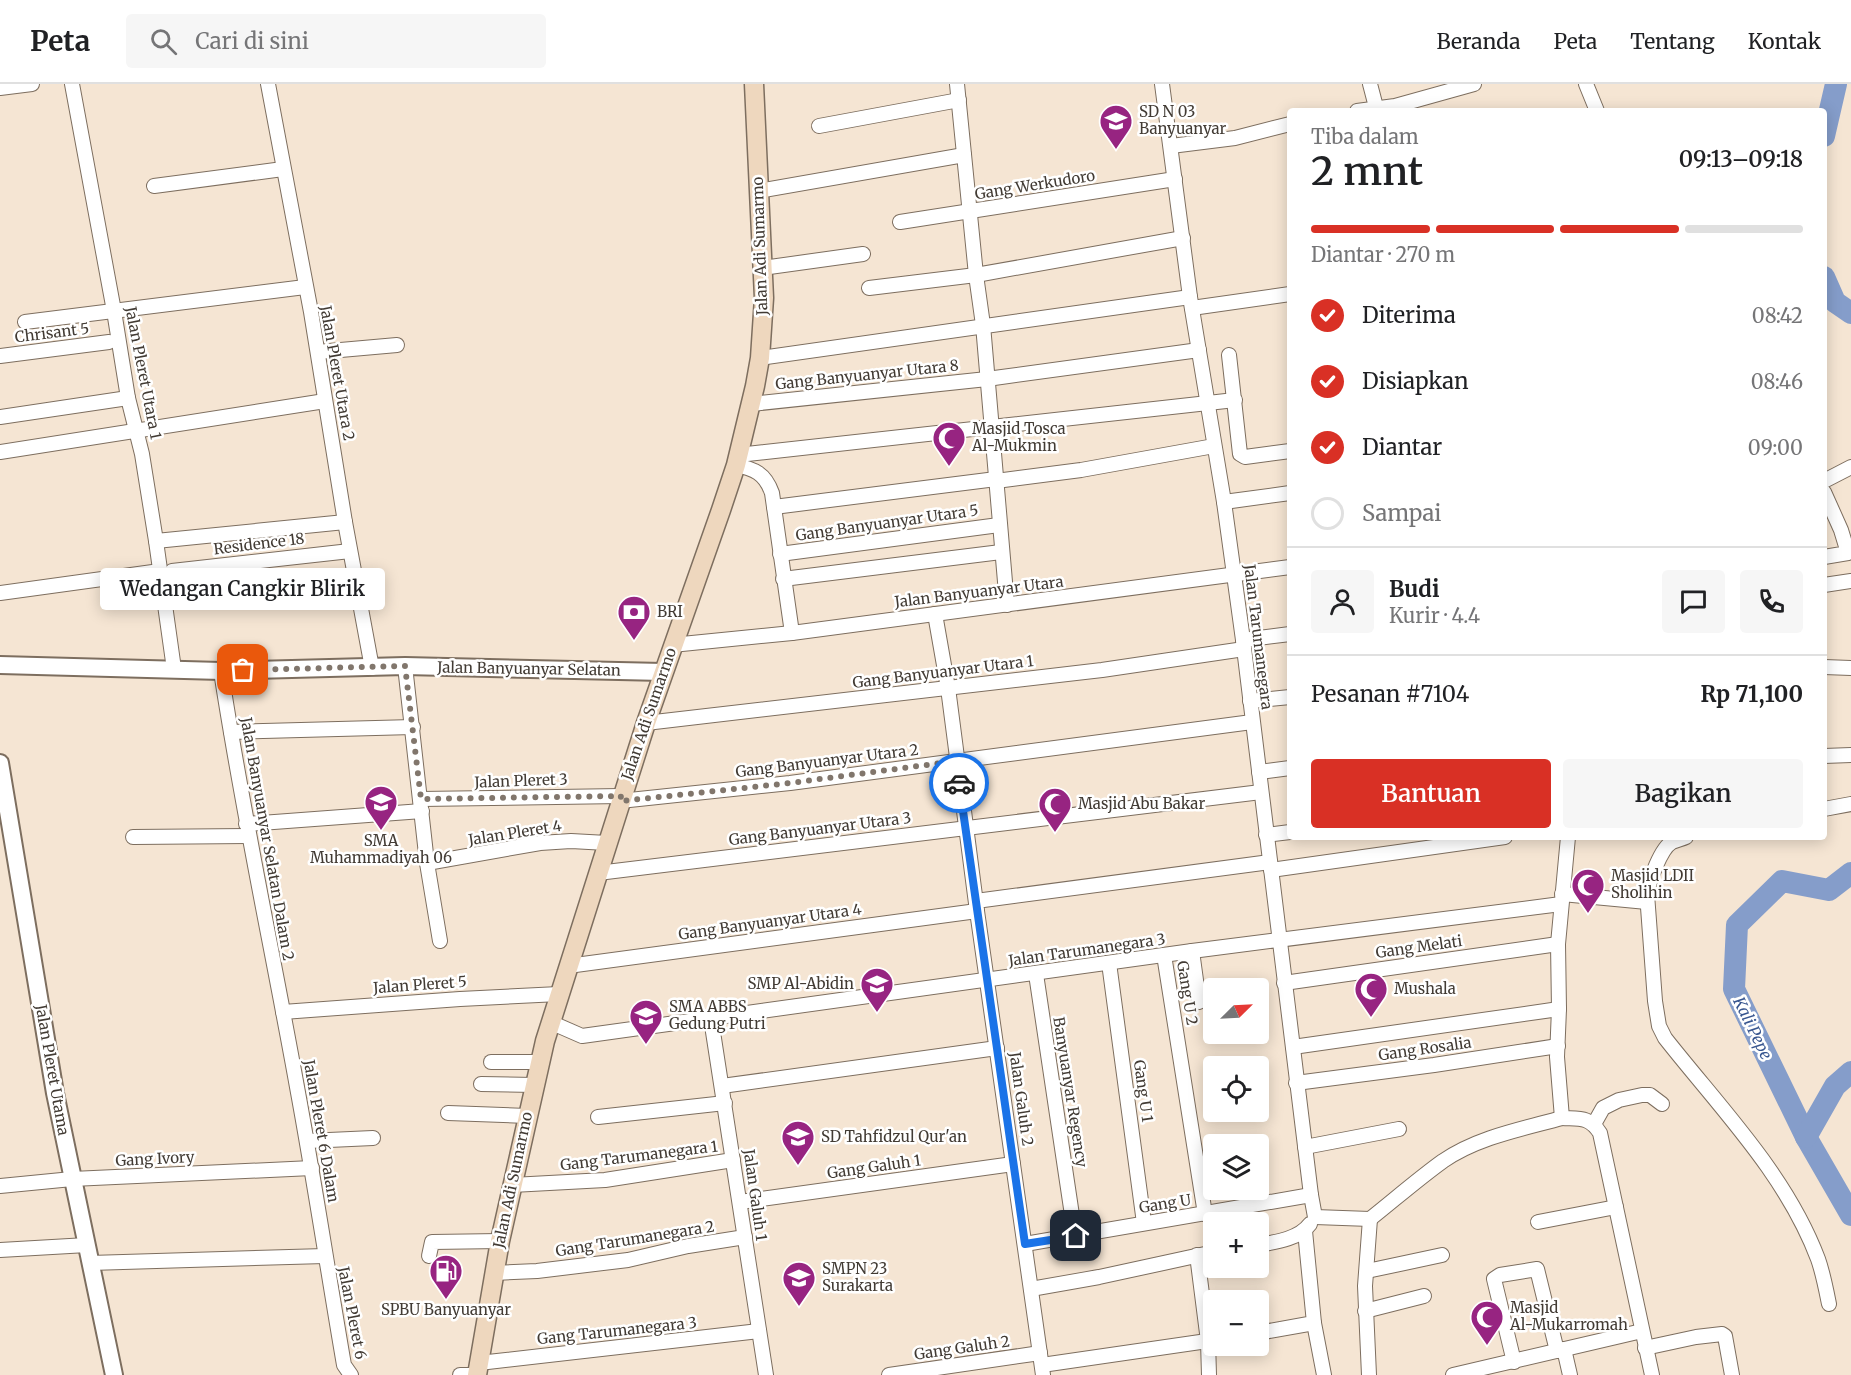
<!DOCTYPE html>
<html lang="id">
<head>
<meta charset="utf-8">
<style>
	:root { --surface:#fff; --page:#f6f6f6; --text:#202124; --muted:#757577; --line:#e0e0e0; --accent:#d93025 }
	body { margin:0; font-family:Merriweather,serif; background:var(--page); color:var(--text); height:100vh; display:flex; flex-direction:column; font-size:22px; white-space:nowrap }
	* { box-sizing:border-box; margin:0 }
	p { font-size:20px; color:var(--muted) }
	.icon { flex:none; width:33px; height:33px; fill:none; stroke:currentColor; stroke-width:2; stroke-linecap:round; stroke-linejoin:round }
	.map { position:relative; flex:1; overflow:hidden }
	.details { position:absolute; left:1287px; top:24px; width:540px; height:732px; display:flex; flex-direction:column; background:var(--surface); border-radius:6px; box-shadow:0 3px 15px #0003 }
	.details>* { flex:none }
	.needle { width:39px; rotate:66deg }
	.fabs { position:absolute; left:1203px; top:894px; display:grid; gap:12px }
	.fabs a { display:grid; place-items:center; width:66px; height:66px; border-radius:6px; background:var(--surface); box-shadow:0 3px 15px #0003; font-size:30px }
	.pin { position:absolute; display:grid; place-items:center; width:51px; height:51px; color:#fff; margin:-26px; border-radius:12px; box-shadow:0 3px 9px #0006 }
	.courier { position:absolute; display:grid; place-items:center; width:60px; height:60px; margin:-30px; border:4px solid #1a73e8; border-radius:50%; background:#fff; color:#222; box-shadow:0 2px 8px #0007 }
	.bubble { position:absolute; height:42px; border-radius:6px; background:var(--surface); box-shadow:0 3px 15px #0003; font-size:20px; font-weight:600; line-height:42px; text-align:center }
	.overview em { font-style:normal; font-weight:600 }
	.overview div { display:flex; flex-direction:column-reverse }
	.overview { display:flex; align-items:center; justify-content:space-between; height:102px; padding:0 24px }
	h1 { font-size:39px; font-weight:600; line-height:45px }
	.bar { display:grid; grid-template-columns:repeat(4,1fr); gap:9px 6px; align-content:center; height:72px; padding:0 24px }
	.bar i { height:8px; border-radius:4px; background:var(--line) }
	.bar .current { background:var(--accent) }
	.bar p { grid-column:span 4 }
	.line { display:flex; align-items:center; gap:15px; padding:0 24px; border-top:2px solid var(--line) }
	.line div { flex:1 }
	.round { display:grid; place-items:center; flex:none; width:63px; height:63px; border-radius:6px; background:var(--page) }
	ol { padding:0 24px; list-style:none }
	li { display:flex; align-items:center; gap:18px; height:66px }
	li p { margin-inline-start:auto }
	li .icon { padding:6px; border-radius:50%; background:var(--accent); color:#fff; stroke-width:4 }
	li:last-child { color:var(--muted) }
	li i { width:33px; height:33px; border:3px solid var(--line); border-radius:50% }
	.action { display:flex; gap:12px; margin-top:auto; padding:12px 24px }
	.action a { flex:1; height:69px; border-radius:6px; background:var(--accent); color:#fff; font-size:24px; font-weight:600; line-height:69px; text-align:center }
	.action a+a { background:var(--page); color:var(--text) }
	header { display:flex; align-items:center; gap:36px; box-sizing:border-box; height:84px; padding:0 30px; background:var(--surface); border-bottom:2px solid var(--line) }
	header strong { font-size:28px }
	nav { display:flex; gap:33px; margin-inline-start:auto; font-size:21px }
	.search { width:420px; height:54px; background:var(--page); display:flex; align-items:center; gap:15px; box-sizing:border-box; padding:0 21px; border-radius:6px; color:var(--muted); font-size:22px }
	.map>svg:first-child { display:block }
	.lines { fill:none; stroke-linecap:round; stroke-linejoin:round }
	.river { stroke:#859dca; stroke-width:22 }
	.minor-casing { stroke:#7d6e5f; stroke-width:16 }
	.tertiary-casing { stroke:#7d6e5f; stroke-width:20 }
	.secondary-casing { stroke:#7d6e5f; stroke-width:21 }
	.minor { stroke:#fff; stroke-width:14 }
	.tertiary { stroke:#fff; stroke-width:16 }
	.secondary { stroke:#eed7be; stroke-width:18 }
	.done { stroke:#81766c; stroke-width:6; stroke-dasharray:0 10.8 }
	.route { stroke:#1a73e8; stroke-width:8 }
	.labels { text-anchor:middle; stroke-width:5; stroke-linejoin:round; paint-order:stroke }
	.poi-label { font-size:15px; fill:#423b34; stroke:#fff; text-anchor:start }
	.street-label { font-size:15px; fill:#423b34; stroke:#fff }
	.water-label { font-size:16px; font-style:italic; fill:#37558f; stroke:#fff }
</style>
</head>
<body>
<header>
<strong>Peta</strong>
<div class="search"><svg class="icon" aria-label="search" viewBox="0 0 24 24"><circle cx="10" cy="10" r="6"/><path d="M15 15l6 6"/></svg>Cari di sini</div>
<nav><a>Beranda</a><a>Peta</a><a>Tentang</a><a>Kontak</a></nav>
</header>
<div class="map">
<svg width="1851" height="1291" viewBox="0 0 1851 1291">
	<rect width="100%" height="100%" fill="#f5e5d3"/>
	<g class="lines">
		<g class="river">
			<path d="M 1824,52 L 1836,0"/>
			<path d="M 1824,193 L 1835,218 L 1851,229"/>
			<path d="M 1851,789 L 1829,806 L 1782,797 L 1737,841 L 1734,905 L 1806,1053 L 1851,1131"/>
			<path d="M 1806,1053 L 1835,1002 L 1851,988"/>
		</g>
		<defs>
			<g id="minor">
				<path d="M 72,0 L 114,227 L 128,314 L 142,370 L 156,457 L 174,585"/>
				<path d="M 268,0 L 311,228 L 345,438 L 372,584"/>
				<path d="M 957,0 L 976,191 L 983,241 L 1007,521"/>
				<path d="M 1162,0 L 1190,213 L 1224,418 L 1243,556 L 1311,1111 L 1315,1133 L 1370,1135 L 1365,1202 L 1369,1291"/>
				<path d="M 1370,0 L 1376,23"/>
				<path d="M 1586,0 L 1597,27"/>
				<path d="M 0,4 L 32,0"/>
				<path d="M 1357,27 L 1395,22 L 1474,0"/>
				<path d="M 819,42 L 959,16"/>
				<path d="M 1171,62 L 1235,54 L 1290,40"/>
				<path d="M 154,102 L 283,85"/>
				<path d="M 759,107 L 964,71"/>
				<path d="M 900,138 L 1175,95"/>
				<path d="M 762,184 L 863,170"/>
				<path d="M 869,204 L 976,191 L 1183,154"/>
				<path d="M 1192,224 L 1290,210"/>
				<path d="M 25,238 L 305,203"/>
				<path d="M 318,268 L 397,261"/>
				<path d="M 1229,271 L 1240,370 L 1245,373 L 1290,367"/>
				<path d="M 0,272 L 109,258"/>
				<path d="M 760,274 L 1190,213"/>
				<path d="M 751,320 L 987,295 L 1199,266"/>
				<path d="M 0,333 L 128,314"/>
				<path d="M 0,368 L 325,317"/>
				<path d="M 738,371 L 1235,316"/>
				<path d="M 736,381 C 754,385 765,389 772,409 L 792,549"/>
				<path d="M 996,397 L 1081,386 L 1214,362"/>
				<path d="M 1824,397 L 1851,383"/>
				<path d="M 1824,408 L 1841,446 L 1848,469 L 1824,473"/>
				<path d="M 1224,418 L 1290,409"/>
				<path d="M 774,423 L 996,395"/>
				<path d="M 156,457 L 345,438"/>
				<path d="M 780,470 L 999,441"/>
				<path d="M 172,487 L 350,467"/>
				<path d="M 783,495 L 1001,468"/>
				<path d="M 1824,501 L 1851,497"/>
				<path d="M 0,509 L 160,487"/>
				<path d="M 935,530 L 948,604 L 977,827 L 1043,1291"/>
				<path d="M 1243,556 L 1290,550"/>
				<path d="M 672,561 L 792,549 L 1290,483"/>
				<path d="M 405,582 L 427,779 L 440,857"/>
				<path d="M 1824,583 L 1851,584"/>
				<path d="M 221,587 C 242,726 272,864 297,1003 C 314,1095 328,1188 344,1281 L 351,1291"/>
				<path d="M 1250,617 L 1290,613"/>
				<path d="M 646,639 L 1102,586 L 1244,565"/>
				<path d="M 231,648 L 413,643"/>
				<path d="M 1824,672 L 1851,671"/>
				<path d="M 1259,688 L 1290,684"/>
				<path d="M 421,715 L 621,712"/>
				<path d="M 620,717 L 790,699 L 1252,638"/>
				<path d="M 1824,725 L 1851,720"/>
				<path d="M 246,740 L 422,727"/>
				<path d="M 1266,751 L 1290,748"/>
				<path d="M 133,753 L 248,752"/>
				<path d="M 1568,753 L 1558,860 L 1559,925 L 1557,973 L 1562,1034 C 1579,1035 1589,1032 1600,1049 L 1652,1291"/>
				<path d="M 1686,753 C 1682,755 1676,756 1672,758 C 1661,764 1649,797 1647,810 L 1655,917 L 1659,942 L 1665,954 C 1720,1024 1786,1090 1818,1175 C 1823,1189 1826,1205 1829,1220"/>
				<path d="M 427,779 L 540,759 L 571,757 L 607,759"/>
				<path d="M 1271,786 L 1505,753"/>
				<path d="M 598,789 L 1261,708"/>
				<path d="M 1562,810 L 1647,818"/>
				<path d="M 976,817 L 1270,778"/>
				<path d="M 1192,867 L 1199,918"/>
				<path d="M 1164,871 L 1205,1130"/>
				<path d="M 1109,879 L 1144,1139"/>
				<path d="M 568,882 L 977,827"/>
				<path d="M 1036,890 L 1072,1131"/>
				<path d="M 1284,899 L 1558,860"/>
				<path d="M 283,928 L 460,915 L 559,910"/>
				<path d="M 711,935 L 766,1291"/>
				<path d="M 550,938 L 582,952 L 1192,867 L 1561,820"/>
				<path d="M 1293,963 L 1559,925"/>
				<path d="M 491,978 L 540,978"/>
				<path d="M 1296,999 L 1434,981 L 1558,962"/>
				<path d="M 481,1000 L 534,1001"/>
				<path d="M 722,1002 L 997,964"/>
				<path d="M 448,1029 L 527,1032"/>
				<path d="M 598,1033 L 725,1019"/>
				<path d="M 1594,1040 L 1603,1024 L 1619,1016 L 1642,1011 L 1650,1011 L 1662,1020"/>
				<path d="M 307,1057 L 373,1054"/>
				<path d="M 1305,1063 L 1399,1045"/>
				<path d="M 512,1101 L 605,1096 L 733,1076"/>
				<path d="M 0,1102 L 72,1095 L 312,1084"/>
				<path d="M 740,1118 L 1013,1080"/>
				<path d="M 1370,1135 C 1394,1116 1418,1095 1443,1077 C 1478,1053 1522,1045 1562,1034"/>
				<path d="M 1538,1138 L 1616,1123"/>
				<path d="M 1025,1160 L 1311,1111"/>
				<path d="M 1258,1161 C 1276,1158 1299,1155 1310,1140"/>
				<path d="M 0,1166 L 87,1161"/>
				<path d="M 1197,1171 L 1208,1257 L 1209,1291"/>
				<path d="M 429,1172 L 432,1158 L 500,1157"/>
				<path d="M 90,1179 L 325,1172"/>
				<path d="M 1367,1187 L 1442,1171"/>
				<path d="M 494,1189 L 537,1187 L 628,1176 L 688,1162 L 745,1153"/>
				<path d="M 1031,1205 L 1099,1193 L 1214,1168"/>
				<path d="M 1365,1227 L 1424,1212"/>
				<path d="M 1314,1239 L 1324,1291"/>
				<path d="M 1258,1249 L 1314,1239 L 1305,1147"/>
				<path d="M 1645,1264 L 1696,1253 L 1722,1250 L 1725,1252 L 1732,1291"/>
				<path d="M 1564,1265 L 1570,1291"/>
				<path d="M 1514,1278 L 1494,1195 L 1500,1191 L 1537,1185 L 1557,1267"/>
				<path d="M 479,1279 L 759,1247"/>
				<path d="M 1042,1281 L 1214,1256"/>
				<path d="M 460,1291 L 477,1291"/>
				<path d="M 889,1291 L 1040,1269"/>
				<path d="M 1453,1291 L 1642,1247"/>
			</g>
			<g id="tertiary">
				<path d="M 0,581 L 221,587 L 405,582 L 663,588"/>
				<path d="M 0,679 L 55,1009 L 114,1291"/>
			</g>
			<path id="secondary" d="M 477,1291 L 500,1157 L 545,957 L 646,639 L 721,426 L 736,381 L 755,302 L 760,274 L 764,214 L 754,0"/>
		</defs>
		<use href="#minor" class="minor-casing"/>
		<use href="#tertiary" class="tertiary-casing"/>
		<use href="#secondary" class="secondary-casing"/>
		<use href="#minor" class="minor"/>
		<use href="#tertiary" class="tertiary"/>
		<use href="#secondary" class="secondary"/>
	</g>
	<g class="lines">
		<path class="done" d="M 243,586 L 405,582 L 421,715 L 621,712 L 620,717 L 641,715 L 790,699 L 956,677 L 959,699"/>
		<path class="route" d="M 959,699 L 1025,1160 L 1076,1152"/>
	</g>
	<defs>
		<symbol id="school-pin" viewBox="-11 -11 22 30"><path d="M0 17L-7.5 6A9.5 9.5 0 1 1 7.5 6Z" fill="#972481" stroke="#fff"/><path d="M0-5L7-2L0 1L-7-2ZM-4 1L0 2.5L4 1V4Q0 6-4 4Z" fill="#fff"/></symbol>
		<symbol id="mosque-pin" viewBox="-11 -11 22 30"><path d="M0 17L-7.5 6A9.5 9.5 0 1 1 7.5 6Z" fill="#972481" stroke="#fff"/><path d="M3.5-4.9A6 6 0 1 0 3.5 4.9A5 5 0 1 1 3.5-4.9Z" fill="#fff"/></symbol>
		<symbol id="bank-pin" viewBox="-11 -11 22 30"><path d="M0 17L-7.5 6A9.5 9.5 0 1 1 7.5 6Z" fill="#972481" stroke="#fff"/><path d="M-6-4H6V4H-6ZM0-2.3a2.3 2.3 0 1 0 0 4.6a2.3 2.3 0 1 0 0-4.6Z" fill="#fff"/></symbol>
		<symbol id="fuel-pin" viewBox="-11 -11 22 30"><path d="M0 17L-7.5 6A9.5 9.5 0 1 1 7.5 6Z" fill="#972481" stroke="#fff"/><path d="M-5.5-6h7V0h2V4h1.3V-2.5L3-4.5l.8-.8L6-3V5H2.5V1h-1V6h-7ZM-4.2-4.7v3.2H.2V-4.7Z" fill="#fff"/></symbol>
	</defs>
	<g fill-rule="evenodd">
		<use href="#school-pin" x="1097" y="18" width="38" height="52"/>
		<use href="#mosque-pin" x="930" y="335" width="38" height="52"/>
		<use href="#bank-pin" x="615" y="509" width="38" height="52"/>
		<use href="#school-pin" x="362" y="699" width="38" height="52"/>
		<use href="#mosque-pin" x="1036" y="701" width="38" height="52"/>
		<use href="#mosque-pin" x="1569" y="782" width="38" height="52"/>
		<use href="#school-pin" x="858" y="881" width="38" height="52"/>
		<use href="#mosque-pin" x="1352" y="886" width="38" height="52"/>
		<use href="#school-pin" x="627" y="913" width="38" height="52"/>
		<use href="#school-pin" x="779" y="1034" width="38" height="52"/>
		<use href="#fuel-pin" x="427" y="1168" width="38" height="52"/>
		<use href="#school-pin" x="780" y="1175" width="38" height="52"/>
		<use href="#mosque-pin" x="1468" y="1214" width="38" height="52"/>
	</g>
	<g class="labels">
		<g class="poi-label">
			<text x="1139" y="33">SD N 03<tspan x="1139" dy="17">Banyuanyar</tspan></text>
			<text x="972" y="350">Masjid Tosca<tspan x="972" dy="17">Al-Mukmin</tspan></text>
			<text x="657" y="533">BRI</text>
			<text x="1078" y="725">Masjid Abu Bakar</text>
			<text x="381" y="762" text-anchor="middle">SMA<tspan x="381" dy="17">Muhammadiyah 06</tspan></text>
			<text x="1611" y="797">Masjid LDII<tspan x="1611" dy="17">Sholihin</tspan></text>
			<text x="854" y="905" text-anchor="end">SMP Al-Abidin</text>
			<text x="1394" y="910">Mushala</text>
			<text x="669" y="928">SMA ABBS<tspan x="669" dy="17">Gedung Putri</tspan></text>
			<text x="821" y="1058">SD Tahfidzul Qur'an</text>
			<text x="822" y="1190">SMPN 23<tspan x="822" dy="17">Surakarta</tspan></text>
			<text x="1510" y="1229">Masjid<tspan x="1510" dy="17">Al-Mukarromah</tspan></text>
			<text x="446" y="1231" text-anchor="middle">SPBU Banyuanyar</text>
		</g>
		<g class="street-label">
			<text transform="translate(1035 101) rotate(-9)" y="5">Gang Werkudoro</text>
			<text transform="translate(760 162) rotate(-92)" y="5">Jalan Adi Sumarmo</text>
			<text transform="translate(52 249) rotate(-7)" y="5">Chrisant 5</text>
			<text transform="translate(143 289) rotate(79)" y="5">Jalan Pleret Utara 1</text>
			<text transform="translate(337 289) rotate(80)" y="5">Jalan Pleret Utara 2</text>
			<text transform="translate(867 291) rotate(-6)" y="5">Gang Banyuanyar Utara 8</text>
			<text transform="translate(887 439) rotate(-8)" y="5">Gang Banyuanyar Utara 5</text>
			<text transform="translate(259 460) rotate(-7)" y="5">Residence 18</text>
			<text transform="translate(979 508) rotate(-7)" y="5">Jalan Banyuanyar Utara</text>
			<text transform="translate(1258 553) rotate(83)" y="5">Jalan Tarumanegara</text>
			<text transform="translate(529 585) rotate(1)" y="5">Jalan Banyuanyar Selatan</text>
			<text transform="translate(943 588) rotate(-7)" y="5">Gang Banyuanyar Utara 1</text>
			<text transform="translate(649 630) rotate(-71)" y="5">Jalan Adi Sumarmo</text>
			<text transform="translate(827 677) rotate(-7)" y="5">Gang Banyuanyar Utara 2</text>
			<text transform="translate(521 697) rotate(-2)" y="5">Jalan Pleret 3</text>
			<text transform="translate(820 745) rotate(-7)" y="5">Gang Banyuanyar Utara 3</text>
			<text transform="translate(515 749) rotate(-9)" y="5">Jalan Pleret 4</text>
			<text transform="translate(267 755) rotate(80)" y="5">Jalan Banyuanyar Selatan Dalam 2</text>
			<text transform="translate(770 838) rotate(-8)" y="5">Gang Banyuanyar Utara 4</text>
			<text transform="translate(1419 863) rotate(-8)" y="5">Gang Melati</text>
			<text transform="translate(1087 866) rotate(-8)" y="5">Jalan Tarumanegara 3</text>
			<text transform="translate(420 901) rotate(-4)" y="5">Jalan Pleret 5</text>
			<text transform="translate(1187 909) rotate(81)" y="5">Gang U 2</text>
			<text transform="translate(1425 965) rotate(-8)" y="5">Gang Rosalia</text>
			<text transform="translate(52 986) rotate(80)" y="5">Jalan Pleret Utama</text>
			<text transform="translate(1143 1007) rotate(82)" y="5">Gang U 1</text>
			<text transform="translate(1070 1008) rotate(81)" y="5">Banyuanyar Regency</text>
			<text transform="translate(1021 1015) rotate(82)" y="5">Jalan Galuh 2</text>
			<text transform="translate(321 1047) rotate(80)" y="5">Jalan Pleret 6 Dalam</text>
			<text transform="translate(639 1072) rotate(-7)" y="5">Gang Tarumanegara 1</text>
			<text transform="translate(155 1075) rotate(-3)" y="5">Gang Ivory</text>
			<text transform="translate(874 1083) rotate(-8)" y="5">Gang Galuh 1</text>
			<text transform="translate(513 1096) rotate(-78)" y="5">Jalan Adi Sumarmo</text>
			<text transform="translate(755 1111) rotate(82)" y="5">Jalan Galuh 1</text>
			<text transform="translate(1165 1120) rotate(-9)" y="5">Gang U</text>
			<text transform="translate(635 1155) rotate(-9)" y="5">Gang Tarumanegara 2</text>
			<text transform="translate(352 1229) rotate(79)" y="5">Jalan Pleret 6</text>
			<text transform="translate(617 1247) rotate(-6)" y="5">Gang Tarumanegara 3</text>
			<text transform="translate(962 1264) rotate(-8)" y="5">Gang Galuh 2</text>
		</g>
		<g class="water-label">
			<text transform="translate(1753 944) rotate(64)" y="6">Kali Pepe</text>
		</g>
	</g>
</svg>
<div class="fabs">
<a><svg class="needle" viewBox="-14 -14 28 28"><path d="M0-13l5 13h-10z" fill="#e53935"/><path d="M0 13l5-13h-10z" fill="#757577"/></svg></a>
<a><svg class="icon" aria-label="locate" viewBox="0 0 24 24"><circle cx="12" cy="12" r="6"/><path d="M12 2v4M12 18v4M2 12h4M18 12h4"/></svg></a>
<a><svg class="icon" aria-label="layers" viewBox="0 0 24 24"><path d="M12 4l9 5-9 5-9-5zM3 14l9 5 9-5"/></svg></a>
<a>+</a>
<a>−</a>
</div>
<div class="pin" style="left:243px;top:586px;background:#ea580c"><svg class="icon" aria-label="bag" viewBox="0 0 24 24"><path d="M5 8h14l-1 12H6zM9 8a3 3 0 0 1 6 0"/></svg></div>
<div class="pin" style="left:1076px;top:1152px;background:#1f2937"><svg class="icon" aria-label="home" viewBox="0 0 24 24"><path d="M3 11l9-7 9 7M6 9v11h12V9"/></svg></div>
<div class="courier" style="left:959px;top:699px"><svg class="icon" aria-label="car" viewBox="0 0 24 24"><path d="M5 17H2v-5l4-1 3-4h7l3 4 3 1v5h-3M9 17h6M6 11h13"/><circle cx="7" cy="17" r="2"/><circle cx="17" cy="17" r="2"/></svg></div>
<div class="bubble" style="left:100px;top:484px;width:285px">Wedangan Cangkir Blirik</div>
<section class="details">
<div class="overview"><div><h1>2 mnt</h1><p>Tiba dalam</p></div><em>09:13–09:18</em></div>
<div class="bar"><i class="current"></i><i class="current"></i><i class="current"></i><i></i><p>Diantar · 270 m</p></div>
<ol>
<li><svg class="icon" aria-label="check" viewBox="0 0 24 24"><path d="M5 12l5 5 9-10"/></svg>Diterima<p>08:42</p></li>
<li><svg class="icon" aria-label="check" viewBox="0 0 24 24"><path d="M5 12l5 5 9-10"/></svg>Disiapkan<p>08:46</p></li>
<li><svg class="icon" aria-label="check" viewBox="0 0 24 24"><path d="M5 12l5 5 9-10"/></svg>Diantar<p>09:00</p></li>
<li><i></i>Sampai</li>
</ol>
<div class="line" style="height:108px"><a class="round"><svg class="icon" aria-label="person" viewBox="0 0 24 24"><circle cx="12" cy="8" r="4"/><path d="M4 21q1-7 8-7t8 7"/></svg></a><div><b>Budi</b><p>Kurir · 4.4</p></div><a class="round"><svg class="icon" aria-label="chat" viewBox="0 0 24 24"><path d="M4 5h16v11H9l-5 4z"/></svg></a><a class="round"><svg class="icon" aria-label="phone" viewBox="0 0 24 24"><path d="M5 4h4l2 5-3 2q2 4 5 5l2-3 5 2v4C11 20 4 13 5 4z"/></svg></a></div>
<div class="line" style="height:78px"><div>Pesanan #7104</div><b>Rp 71,100</b></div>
<div class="action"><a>Bantuan</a><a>Bagikan</a></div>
</section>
</div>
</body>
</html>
